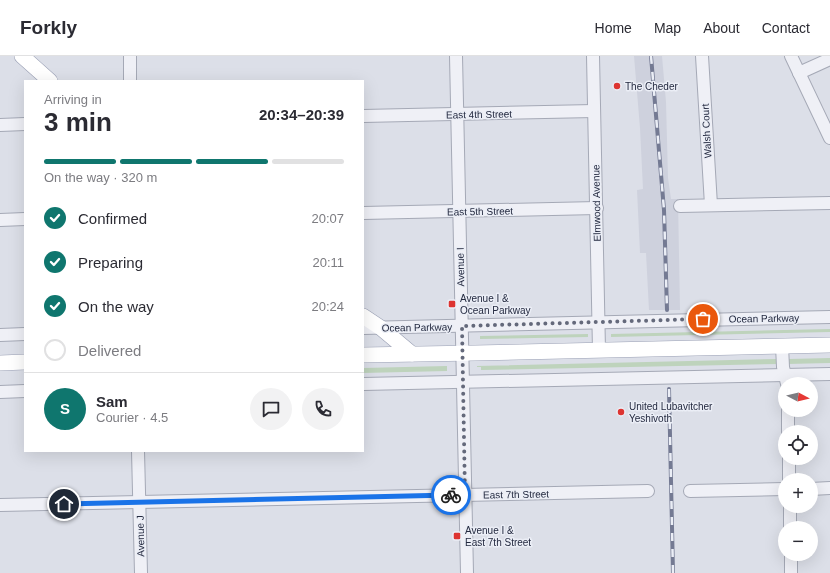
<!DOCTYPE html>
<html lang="en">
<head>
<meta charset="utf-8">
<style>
	:root { --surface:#fff; --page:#f2f2f3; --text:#2b2b33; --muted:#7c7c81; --line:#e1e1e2; --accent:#0f766e }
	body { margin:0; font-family:Helvetica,sans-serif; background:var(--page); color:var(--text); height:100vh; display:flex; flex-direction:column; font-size:15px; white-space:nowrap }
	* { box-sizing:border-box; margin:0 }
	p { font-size:13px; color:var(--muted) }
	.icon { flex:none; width:22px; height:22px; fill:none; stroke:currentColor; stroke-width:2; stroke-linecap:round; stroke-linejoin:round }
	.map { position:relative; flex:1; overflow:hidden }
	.drawer { position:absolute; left:24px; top:24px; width:340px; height:372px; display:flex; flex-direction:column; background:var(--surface); border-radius:0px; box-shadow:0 4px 16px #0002 }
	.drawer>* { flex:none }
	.needle { width:26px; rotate:97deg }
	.buttons { position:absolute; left:778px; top:321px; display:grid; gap:8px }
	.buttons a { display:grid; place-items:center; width:40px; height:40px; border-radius:50%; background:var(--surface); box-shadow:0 4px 16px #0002; font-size:20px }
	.pin { position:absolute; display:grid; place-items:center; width:34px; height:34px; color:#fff; margin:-17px; border:2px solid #fff; border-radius:50%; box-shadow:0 1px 4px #0007 }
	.courier { position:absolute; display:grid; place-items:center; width:40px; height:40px; margin:-20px; border:3px solid #1a73e8; border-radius:50%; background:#fff; color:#222; box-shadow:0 1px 5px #0007 }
	.summary em { font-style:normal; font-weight:800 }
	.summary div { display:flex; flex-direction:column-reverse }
	.summary { display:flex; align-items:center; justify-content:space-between; height:68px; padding:0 20px }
	h1 { font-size:26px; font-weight:800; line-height:30px }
	.bar { display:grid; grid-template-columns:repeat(4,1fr); gap:6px 4px; align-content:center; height:48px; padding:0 20px }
	.bar i { height:5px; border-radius:3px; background:var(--line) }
	.bar .selected { background:var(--accent) }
	.bar p { grid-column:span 4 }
	.line { display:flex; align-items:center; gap:10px; padding:0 20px; border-top:1px solid var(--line) }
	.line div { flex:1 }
	.round { display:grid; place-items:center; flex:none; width:42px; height:42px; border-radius:21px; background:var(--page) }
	ol { padding:0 20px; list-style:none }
	li { display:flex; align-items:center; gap:12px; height:44px }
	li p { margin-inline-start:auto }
	li .icon { padding:4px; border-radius:50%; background:var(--accent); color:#fff; stroke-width:4 }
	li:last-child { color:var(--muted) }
	li i { width:22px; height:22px; border:2px solid var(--line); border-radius:50% }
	header { display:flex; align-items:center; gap:24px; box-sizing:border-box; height:56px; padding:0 20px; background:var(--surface); border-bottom:1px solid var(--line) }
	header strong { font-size:19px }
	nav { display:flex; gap:22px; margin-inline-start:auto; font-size:14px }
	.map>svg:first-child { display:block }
	.built { fill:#ced1dd }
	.green { fill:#bed3bc }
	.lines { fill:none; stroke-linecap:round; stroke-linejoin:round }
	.minor-casing { stroke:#a5a9b6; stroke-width:14 }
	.major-casing { stroke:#9aa0b5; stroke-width:16 }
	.minor { stroke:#eff0f6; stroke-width:12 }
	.major { stroke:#fff; stroke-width:15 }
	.rail-casing { stroke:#747a93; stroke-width:4 }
	.rail { stroke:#ebeef6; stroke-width:2.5; stroke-dasharray:8; stroke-linecap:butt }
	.done { stroke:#64697b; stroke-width:4; stroke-dasharray:0 7.2 }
	.route { stroke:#1a73e8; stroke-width:5 }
	.poi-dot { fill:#dd3431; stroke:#ebeef6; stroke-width:1.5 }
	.labels { text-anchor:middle; stroke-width:3; stroke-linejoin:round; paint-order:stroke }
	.poi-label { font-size:10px; fill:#242a40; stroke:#ebeef6; text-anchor:start }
	.street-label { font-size:10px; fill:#242a40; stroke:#ebeef6 }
</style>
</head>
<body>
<header>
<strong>Forkly</strong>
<nav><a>Home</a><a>Map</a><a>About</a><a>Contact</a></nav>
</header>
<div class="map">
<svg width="830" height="517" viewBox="0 0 830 517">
	<rect width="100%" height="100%" fill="#dcdfe8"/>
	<path class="built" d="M 634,0 L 662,0 L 666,46 L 668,122 L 671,143 L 678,143 L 680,254 L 649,254 L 646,197 L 640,197 L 637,134 L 643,133 L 640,72 Z"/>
	<g class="green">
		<path d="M 830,273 L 830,276 L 611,281 L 611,278 Z"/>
		<path d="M 588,278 L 588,281 L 480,283 L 480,280 Z"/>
		<path d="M 830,302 L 830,307 L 787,308 L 788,303 L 789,303 Z"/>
		<path d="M 777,303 L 779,308 L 481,314 L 481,311 L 477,311 L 477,310 Z"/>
		<path d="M 447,310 L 447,315 L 363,317 L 363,312 Z"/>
	</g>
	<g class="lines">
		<defs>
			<g id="minor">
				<path d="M 130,0 L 130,25"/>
				<path d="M 456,0 L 467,517"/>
				<path d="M 593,0 L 599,294"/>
				<path d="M 702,0 L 711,149"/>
				<path d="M 791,0 L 830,82"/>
				<path d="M 799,17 L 830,3"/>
				<path d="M 363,60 L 594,55"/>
				<path d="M 0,69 L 25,68"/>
				<path d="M 680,150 L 830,147"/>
				<path d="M 363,157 L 597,152"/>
				<path d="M 0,164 L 25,163"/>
				<path d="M 363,272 L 830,261"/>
				<path d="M 0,279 L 25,278"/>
				<path d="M 782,290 L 783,311 L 787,328"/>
				<path d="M 363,328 L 830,318"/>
				<path d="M 0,336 L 25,335"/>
				<path d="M 788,354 L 788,376"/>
				<path d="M 138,395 L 141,517"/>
				<path d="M 789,402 L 789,424"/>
				<path d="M 811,433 L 830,432"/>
				<path d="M 690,435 L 785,433"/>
				<path d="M 0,449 L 648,435"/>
				<path d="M 790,450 L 790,472"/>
				<path d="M 791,498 L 791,517"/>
			</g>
			<g id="major">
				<path d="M 22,0 L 50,25"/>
				<path d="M 363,260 L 381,272 L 412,298"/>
				<path d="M 363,299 L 475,297 L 830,289"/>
				<path d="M 0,307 L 25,306"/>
			</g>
		</defs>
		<use href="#minor" class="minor-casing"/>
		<use href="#major" class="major-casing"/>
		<use href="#minor" class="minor"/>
		<use href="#major" class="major"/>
		<defs>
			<g id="rail">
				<path d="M 651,0 L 664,154 L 667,254"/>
				<path d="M 669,333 L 673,517"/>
			</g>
		</defs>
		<use href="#rail" class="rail-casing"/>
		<use href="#rail" class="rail"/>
	</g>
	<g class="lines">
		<path class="done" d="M 451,439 L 465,439 L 462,270 L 703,263"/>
		<path class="route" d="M 64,448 L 451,439"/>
	</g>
	<g class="poi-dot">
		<circle cx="617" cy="30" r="4"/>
		<rect x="448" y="244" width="8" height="8" rx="2"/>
		<circle cx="621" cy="356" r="4"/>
		<rect x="453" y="476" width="8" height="8" rx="2"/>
	</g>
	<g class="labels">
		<g class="poi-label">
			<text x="625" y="34">The Cheder</text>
			<text x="460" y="246">Avenue I &amp;<tspan x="460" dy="12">Ocean Parkway</tspan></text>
			<text x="629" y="354">United Lubavitcher<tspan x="629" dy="12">Yeshivoth</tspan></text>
			<text x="465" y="478">Avenue I &amp;<tspan x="465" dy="12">East 7th Street</tspan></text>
		</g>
		<g class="street-label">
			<text transform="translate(479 58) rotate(-1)" y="4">East 4th Street</text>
			<text transform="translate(706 75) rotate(-93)" y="4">Walsh Court</text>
			<text transform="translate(596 147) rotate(-91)" y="4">Elmwood Avenue</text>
			<text transform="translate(480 155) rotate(-1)" y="4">East 5th Street</text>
			<text transform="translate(460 211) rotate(-91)" y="4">Avenue I</text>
			<text transform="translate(764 262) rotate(-1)" y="4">Ocean Parkway</text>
			<text transform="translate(417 271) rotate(-1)" y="4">Ocean Parkway</text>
			<text transform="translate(516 438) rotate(-1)" y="4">East 7th Street</text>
			<text transform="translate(140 480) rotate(-91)" y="4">Avenue J</text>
		</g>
	</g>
</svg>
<div class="buttons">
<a><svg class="needle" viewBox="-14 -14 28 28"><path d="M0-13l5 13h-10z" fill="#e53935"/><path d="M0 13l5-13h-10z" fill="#7c7c81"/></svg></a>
<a><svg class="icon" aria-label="locate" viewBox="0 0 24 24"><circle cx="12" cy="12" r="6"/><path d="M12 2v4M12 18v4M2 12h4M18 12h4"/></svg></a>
<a>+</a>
<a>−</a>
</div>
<div class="pin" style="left:703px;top:263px;background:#ea580c"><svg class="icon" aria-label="bag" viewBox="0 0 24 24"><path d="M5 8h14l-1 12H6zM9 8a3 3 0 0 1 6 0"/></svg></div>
<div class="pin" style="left:64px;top:448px;background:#1f2937"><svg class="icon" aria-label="home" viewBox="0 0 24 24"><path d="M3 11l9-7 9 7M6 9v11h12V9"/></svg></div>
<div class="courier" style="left:451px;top:439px"><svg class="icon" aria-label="bike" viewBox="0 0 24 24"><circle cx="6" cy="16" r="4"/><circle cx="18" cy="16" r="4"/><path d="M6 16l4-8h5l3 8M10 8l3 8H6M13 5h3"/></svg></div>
<section class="drawer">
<div class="summary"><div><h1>3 min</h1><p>Arriving in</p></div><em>20:34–20:39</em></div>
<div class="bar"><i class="selected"></i><i class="selected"></i><i class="selected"></i><i></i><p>On the way · 320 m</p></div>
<ol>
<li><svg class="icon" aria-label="check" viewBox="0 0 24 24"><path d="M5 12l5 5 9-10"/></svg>Confirmed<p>20:07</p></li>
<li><svg class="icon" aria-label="check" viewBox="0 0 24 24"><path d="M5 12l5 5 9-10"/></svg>Preparing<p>20:11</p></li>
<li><svg class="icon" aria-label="check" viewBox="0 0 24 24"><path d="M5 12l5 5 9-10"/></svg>On the way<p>20:24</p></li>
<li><i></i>Delivered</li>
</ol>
<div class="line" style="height:72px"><b class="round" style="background:var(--accent);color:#fff">S</b><div><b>Sam</b><p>Courier · 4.5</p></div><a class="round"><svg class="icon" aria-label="chat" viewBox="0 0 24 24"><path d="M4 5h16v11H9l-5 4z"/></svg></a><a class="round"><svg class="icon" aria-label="phone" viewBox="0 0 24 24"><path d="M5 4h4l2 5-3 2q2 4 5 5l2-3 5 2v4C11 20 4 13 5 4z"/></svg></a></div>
</section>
</div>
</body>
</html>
